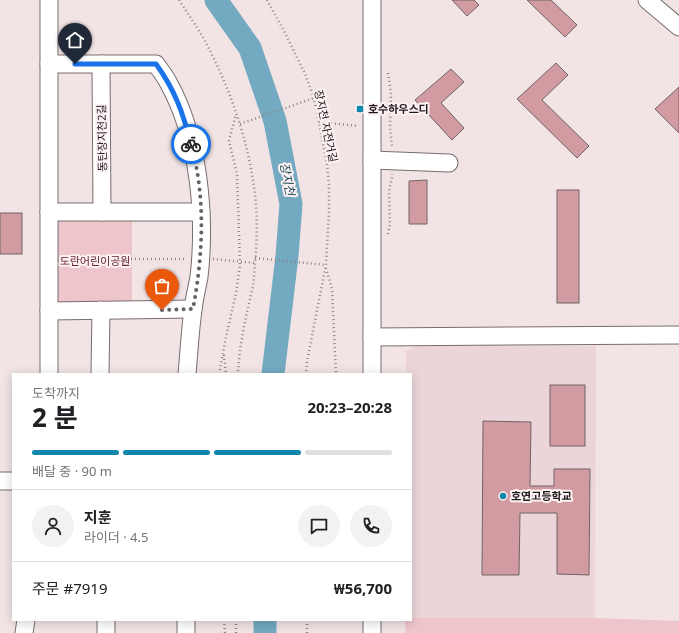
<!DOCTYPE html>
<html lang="ko">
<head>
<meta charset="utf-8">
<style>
	:root { --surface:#fff; --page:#f2f2f2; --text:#202124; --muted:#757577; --line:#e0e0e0; --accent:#1187ac }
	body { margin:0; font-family:"Noto Sans","Noto Sans KR",sans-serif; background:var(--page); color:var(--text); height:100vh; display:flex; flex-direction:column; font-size:15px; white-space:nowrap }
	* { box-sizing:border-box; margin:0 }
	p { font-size:13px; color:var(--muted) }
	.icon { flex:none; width:22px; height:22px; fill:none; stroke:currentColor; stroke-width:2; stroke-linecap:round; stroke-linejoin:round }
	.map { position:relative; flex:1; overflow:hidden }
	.panel { position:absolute; left:12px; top:373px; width:400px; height:248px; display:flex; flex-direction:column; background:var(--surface); border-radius:0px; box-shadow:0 2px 10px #0003 }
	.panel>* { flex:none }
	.pin { position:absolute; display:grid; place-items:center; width:34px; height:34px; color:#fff; margin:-41px -17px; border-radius:50% 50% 50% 0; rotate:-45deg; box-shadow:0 0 4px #0007 }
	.pin .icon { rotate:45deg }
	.courier { position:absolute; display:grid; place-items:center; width:40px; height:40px; margin:-20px; border:3px solid #1a73e8; border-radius:50%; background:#fff; color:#222; box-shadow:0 1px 5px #0007 }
	.headline em { font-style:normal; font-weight:700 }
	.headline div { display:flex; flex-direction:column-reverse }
	.headline { display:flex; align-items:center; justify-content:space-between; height:68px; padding:0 20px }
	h1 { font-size:26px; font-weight:700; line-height:30px }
	.bar { display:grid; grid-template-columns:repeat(4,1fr); gap:6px 4px; align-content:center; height:48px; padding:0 20px }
	.bar i { height:5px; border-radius:3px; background:var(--line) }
	.bar .on { background:var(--accent) }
	.bar p { grid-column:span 4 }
	.line { display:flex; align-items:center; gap:10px; padding:0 20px; border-top:1px solid var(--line) }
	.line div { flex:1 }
	.round { display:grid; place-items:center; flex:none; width:42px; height:42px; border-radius:21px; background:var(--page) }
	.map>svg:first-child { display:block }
	.built { fill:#ecd5d8 }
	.green { fill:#edc5ca }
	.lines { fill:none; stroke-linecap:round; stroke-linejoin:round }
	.river { stroke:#73aac1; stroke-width:23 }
	.building { fill:#d29ba2; stroke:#706465 }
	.minor-casing { stroke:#786c6e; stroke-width:19 }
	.path { stroke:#8e8485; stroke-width:2.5; stroke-dasharray:1 3; stroke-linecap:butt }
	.minor { stroke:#fff; stroke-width:17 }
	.done { stroke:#686061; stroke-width:4; stroke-dasharray:0 7.2 }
	.route { stroke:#1a73e8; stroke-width:5 }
	.poi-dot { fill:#1187ac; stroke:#fdf2f3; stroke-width:1.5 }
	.labels { text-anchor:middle; stroke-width:4; stroke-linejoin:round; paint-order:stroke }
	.poi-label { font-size:11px; font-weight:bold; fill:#1e191a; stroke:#fdf2f3; text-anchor:start }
	.street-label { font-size:11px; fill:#1e191a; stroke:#fdf2f3 }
	.park-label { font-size:11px; fill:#682533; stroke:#fdf2f3 }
	.water-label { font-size:12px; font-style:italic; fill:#194859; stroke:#fdf2f3 }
</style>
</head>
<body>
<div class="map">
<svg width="679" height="633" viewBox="0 0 679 633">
	<rect width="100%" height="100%" fill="#f2e4e5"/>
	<path class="built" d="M 417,345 L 596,346 L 595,618 L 411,618 L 411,374 L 406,374 L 406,351 Z"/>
	<g class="green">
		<rect x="58" y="221" width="74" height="81"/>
		<path d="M 411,618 L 595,618 L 679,621 L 679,633 L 406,633 L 405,620 L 411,620 Z"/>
	</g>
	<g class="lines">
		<g class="river">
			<path d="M 216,0 L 250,48 L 275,121 L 291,204 L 287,256 L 273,374"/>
			<path d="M 265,633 L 265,620"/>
		</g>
	</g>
	<g class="building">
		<path d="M 452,0 L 474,0 L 479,5 L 467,16 Z"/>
		<path d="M 527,0 L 551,0 L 577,25 L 565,37 Z"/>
		<path d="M 556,63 L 568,75 L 542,100 L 589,146 L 577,158 L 517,99 Z"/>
		<path d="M 451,69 L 464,82 L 441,103 L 464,128 L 452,140 L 415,100 Z"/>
		<path d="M 679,87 L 679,133 L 655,109 Z"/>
		<path d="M 427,180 L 427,224 L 409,224 L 409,181 Z"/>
		<rect x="557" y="190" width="22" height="113"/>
		<rect x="0" y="213" width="22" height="41"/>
		<rect x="550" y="385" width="35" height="61"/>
		<path d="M 483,421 L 531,422 L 530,486 L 554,486 L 554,469 L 590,469 L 589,575 L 557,574 L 557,513 L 520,513 L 519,575 L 482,575 Z"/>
	</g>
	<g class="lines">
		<defs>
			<g id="minor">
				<path d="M 49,0 L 49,374"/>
				<path d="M 372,0 L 372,374"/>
				<path d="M 647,0 L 679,27"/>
				<path d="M 49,64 L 156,64 C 160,70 165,76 168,82 C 199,137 206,216 199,277 C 197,288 194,299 193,310 C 190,331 189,353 187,374"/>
				<path d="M 101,64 L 102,212"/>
				<path d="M 372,160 L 449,163"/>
				<path d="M 49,212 L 201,212"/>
				<path d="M 49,311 L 193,309"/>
				<path d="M 372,337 L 679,335"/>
				<path d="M 100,374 L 101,310"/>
				<path d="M 0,481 L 13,481"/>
				<path d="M 106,620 L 106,633"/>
				<path d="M 186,620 L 186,633"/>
				<path d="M 372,620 L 372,633"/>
				<path d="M 24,633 L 26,620"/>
			</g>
		</defs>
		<use href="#minor" class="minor-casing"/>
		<g class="path">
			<path d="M 179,0 C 188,14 197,27 205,41 C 232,92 251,148 256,205 C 258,229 256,252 254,275 C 254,286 250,297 248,308 C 243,329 239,352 238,374"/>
			<path d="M 267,0 L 284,31 L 305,74 L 314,98 L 327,163 L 329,186 L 329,212 L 326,265 L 307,361 L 306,374"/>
			<path d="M 388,73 L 391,93 L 390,128 L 392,147"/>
			<path d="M 319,122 L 358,126"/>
			<path d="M 240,124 L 314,98"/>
			<path d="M 388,234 L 390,224 L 389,191 C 390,185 392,181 392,174"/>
			<path d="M 255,258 L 326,265"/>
			<path d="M 119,259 L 187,259"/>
			<path d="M 213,259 L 255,263"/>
			<path d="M 326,268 L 332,289 L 336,374"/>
			<path d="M 224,355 L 226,374"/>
			<path d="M 219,374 L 226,337 L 236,293 L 240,265 L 237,174 L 229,141 L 236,114"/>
			<path d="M 224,620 L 225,633"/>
			<path d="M 236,620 L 236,633"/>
			<path d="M 307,620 L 307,633"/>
		</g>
		<use href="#minor" class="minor"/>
	</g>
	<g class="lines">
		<path class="done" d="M 162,310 L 193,309 C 203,255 206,197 191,144"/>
		<path class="route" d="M 75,64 L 156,64 C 175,90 183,113 191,144"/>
	</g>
	<g class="poi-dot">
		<rect x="356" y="105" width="8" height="8" rx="2"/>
		<circle cx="503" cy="496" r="4"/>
	</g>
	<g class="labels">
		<g class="poi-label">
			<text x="368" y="113">호수하우스디</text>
			<text x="511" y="500">호연고등학교</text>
		</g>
		<g class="street-label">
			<text transform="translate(326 126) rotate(78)" y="4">장지천 자전거길</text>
			<text transform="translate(102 138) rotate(-91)" y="4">동탄장지천2길</text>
		</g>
		<g class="park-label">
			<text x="95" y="265">도란어린이공원</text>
		</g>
		<g class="water-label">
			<text transform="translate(287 179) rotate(79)" y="4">장지천</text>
		</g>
	</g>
</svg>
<div class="pin" style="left:162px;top:310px;background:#ea580c"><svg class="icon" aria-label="bag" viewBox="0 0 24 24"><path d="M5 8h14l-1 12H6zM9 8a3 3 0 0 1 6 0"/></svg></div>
<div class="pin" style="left:75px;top:64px;background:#1f2937"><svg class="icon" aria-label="home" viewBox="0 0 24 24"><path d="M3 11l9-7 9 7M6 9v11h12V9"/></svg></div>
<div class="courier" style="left:191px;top:144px"><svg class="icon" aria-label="bike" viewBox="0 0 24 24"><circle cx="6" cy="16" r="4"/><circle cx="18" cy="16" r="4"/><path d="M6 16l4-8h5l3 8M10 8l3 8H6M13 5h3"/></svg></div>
<section class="panel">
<div class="headline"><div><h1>2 분</h1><p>도착까지</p></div><em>20:23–20:28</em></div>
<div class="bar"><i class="on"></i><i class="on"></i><i class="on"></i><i></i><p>배달 중 · 90 m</p></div>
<div class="line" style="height:72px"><a class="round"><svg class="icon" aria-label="person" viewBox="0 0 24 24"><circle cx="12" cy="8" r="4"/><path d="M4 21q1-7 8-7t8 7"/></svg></a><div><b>지훈</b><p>라이더 · 4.5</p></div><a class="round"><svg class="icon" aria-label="chat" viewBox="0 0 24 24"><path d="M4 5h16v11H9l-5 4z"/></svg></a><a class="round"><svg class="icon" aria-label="phone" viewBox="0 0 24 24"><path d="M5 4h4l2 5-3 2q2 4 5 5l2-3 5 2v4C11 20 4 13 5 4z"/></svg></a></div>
<div class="line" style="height:52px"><div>주문 #7919</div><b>₩56,700</b></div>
</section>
</div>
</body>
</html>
